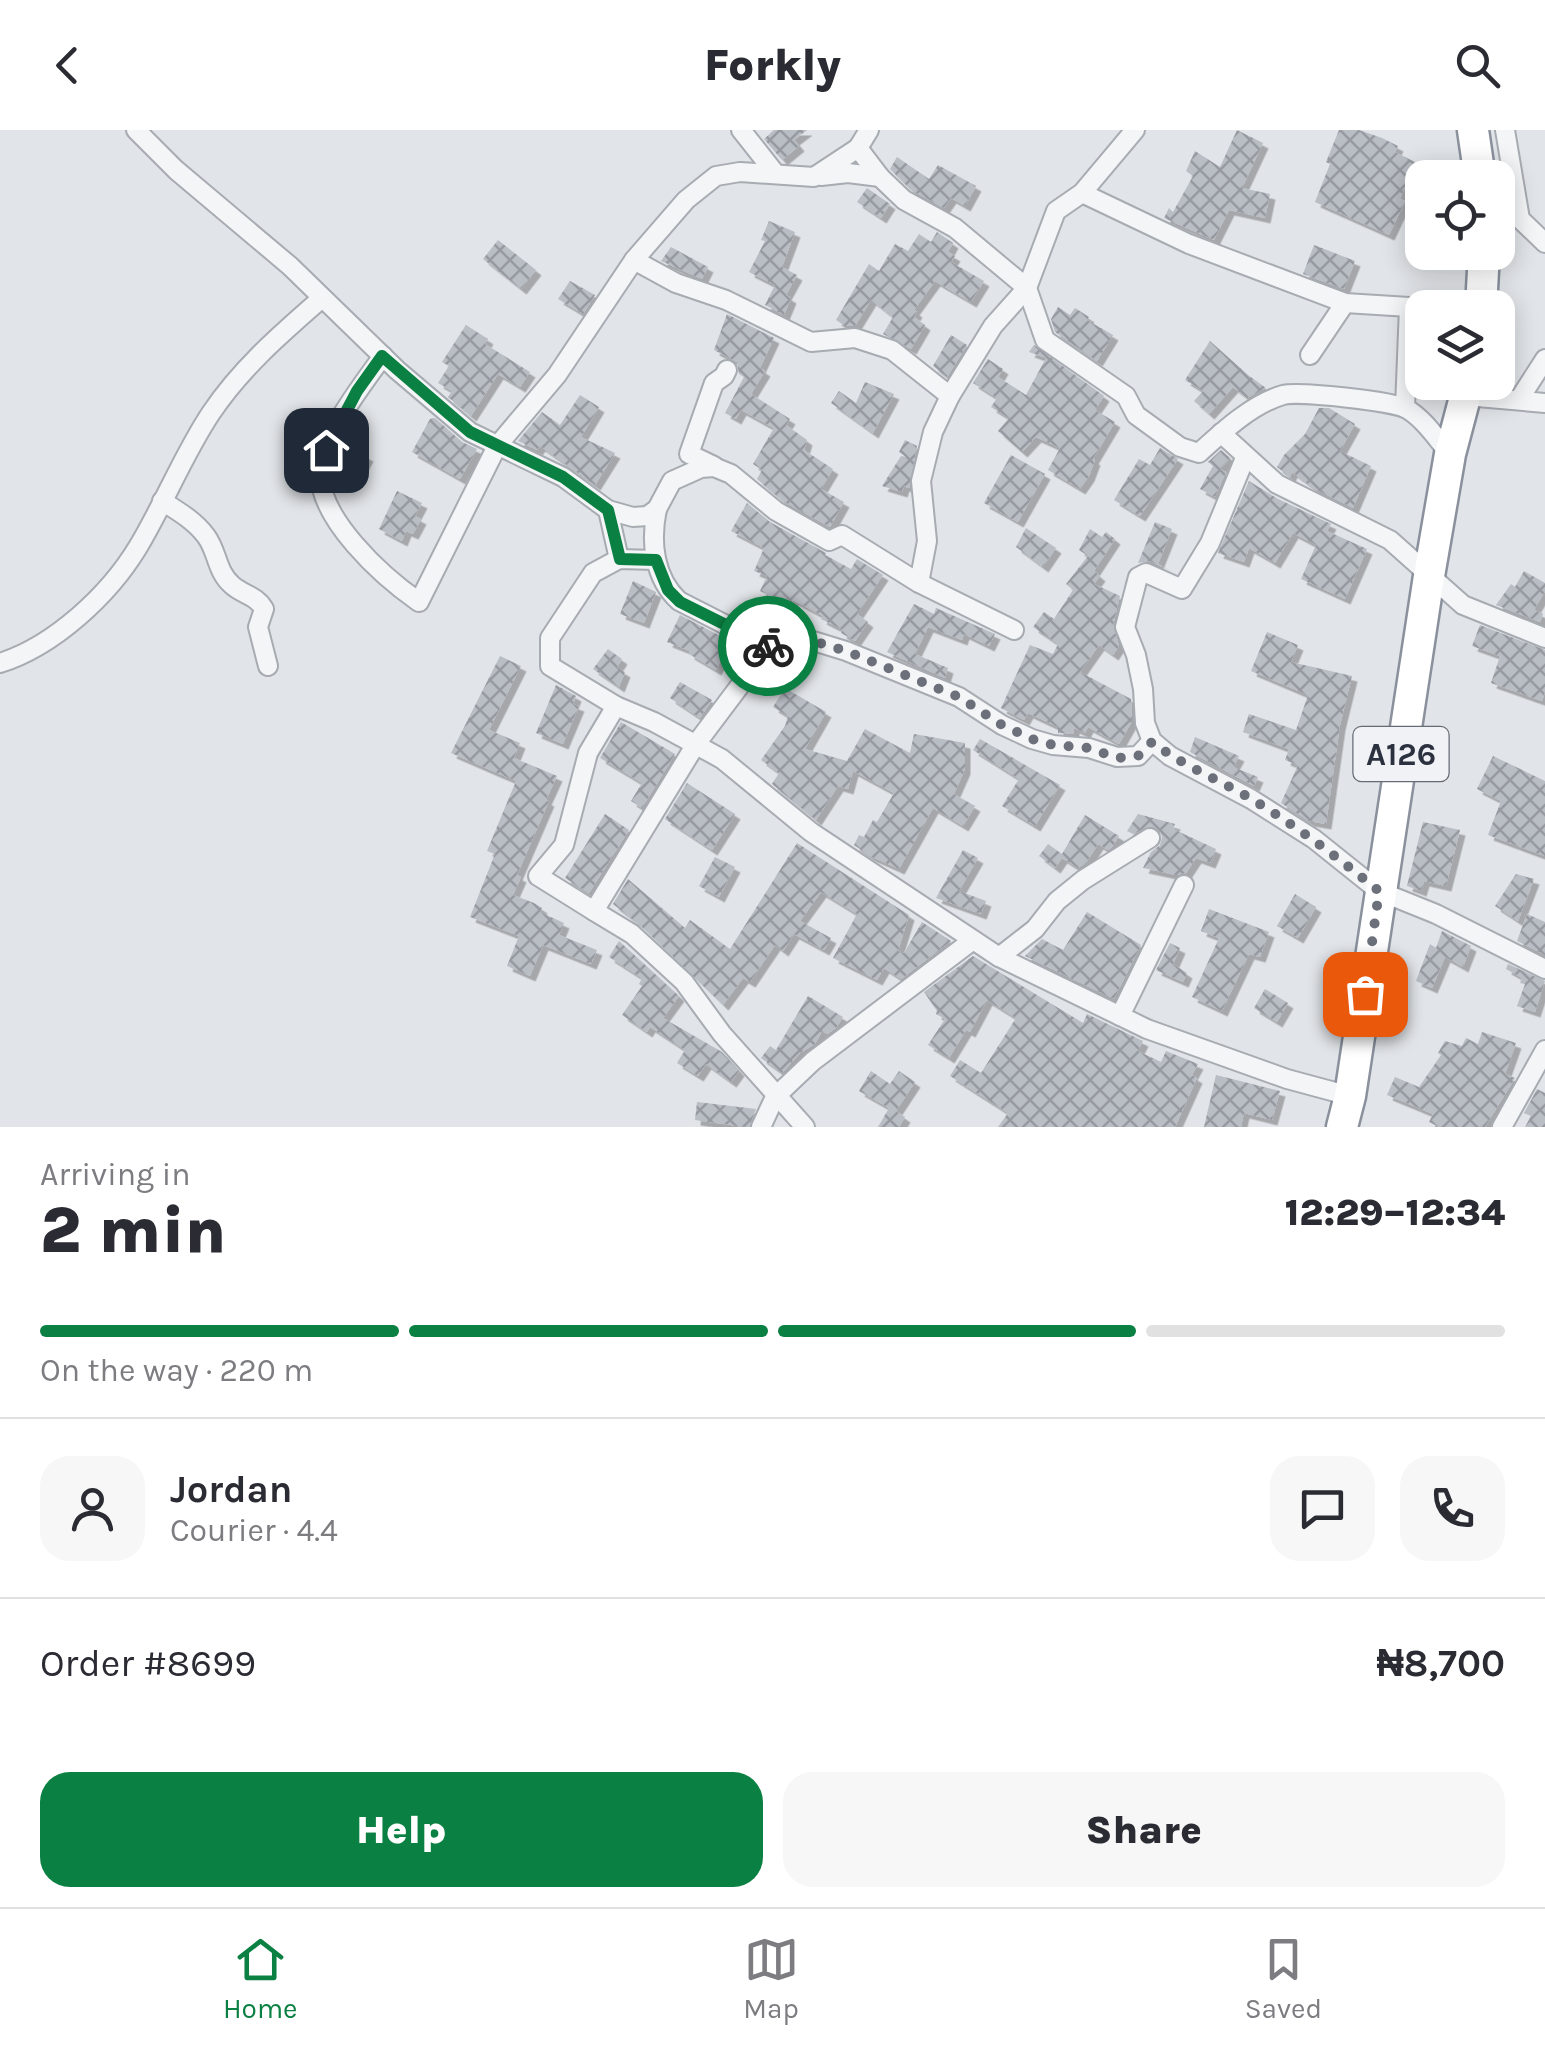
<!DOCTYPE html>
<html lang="en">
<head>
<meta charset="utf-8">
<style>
	:root { --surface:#fff; --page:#f7f7f7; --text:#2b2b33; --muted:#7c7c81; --line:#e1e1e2; --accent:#0b8043 }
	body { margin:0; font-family:Karla,sans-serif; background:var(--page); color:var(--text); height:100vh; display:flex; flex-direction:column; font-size:38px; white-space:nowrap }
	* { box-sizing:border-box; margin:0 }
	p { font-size:32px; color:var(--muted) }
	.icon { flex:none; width:55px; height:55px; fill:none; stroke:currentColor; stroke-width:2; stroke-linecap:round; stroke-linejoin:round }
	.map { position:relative; height:997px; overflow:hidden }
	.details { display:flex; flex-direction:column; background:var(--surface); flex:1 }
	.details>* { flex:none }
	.controls { position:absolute; left:1405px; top:30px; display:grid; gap:20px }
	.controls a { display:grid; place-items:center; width:110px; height:110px; border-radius:20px; background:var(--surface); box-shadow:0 5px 25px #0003; font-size:50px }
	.pin { position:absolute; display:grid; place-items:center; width:85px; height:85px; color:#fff; margin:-42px; border-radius:20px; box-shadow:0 5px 15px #0006 }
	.courier { position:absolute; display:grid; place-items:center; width:100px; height:100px; margin:-50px; border:8px solid #0b8043; border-radius:50%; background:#fff; color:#222; box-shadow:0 2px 12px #0007 }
	.summary em { font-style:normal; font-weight:800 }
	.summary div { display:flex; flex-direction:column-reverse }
	.summary { display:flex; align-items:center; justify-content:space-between; height:170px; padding:0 40px }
	h1 { font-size:65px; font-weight:800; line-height:75px }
	.bar { display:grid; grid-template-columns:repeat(4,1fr); gap:15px 10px; align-content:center; height:120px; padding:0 40px }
	.bar i { height:12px; border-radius:8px; background:var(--line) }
	.bar .active { background:var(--accent) }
	.bar p { grid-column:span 4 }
	.line { display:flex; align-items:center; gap:25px; padding:0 40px; border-top:2px solid var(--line) }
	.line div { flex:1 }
	.round { display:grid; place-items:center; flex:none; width:105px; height:105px; border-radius:30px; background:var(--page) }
	.action { display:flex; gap:20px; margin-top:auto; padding:20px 40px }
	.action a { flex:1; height:115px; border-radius:30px; background:var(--accent); color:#fff; font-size:40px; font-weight:800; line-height:115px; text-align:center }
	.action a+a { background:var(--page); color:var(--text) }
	header { display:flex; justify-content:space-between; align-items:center; height:130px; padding:0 40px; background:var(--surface); font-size:45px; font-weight:800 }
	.dock { display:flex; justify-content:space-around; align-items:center; height:140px; border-top:2px solid var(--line); background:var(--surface); font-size:28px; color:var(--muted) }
	.dock a { display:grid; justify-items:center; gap:5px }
	.dock .active { color:var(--accent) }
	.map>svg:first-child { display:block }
	.building { fill:url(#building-cross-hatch); filter:url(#shadow) }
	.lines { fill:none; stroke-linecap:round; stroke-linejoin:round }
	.minor-casing { stroke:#a7abb2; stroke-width:22 }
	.trunk-casing { stroke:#8a919d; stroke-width:35 }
	.minor { stroke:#f4f5f7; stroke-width:18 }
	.trunk { stroke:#fff; stroke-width:30 }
	.done { stroke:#6b707a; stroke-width:10; stroke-dasharray:0 18 }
	.route { stroke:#0b8043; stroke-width:12 }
	.labels { text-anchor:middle; stroke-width:10; stroke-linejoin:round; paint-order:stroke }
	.shield { fill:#f1f2f6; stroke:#666b75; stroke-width:2.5 }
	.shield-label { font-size:32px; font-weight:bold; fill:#2b313e }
</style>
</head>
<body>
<header><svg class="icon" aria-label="back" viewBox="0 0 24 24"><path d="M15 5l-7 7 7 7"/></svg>Forkly<svg class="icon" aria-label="search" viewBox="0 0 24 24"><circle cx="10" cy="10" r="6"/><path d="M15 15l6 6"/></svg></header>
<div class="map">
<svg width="1545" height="997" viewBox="0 0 1545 997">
	<defs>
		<pattern id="building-cross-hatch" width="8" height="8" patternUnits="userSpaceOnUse" patternTransform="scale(2.5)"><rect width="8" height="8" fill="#b9bdc4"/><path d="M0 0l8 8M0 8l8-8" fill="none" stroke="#979aa1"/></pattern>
		<filter id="shadow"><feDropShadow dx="5.5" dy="5.5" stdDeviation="0" flood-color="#0004"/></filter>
	</defs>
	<rect width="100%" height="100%" fill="#e1e4e8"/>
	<g class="building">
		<path d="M 774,0 L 807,0 L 794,10 L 799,16 L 782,30 L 764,9 Z"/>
		<path d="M 1237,0 L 1263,13 L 1242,58 L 1270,64 L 1265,88 L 1229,80 L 1214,110 L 1164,88 L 1169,78 L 1173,82 L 1193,46 L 1186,41 L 1195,21 L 1220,37 Z"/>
		<path d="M 1339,0 L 1359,0 L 1382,8 L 1398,16 L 1395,22 L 1415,32 L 1400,69 L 1405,71 L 1389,105 L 1315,72 L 1330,34 L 1326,32 Z"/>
		<path d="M 897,27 L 929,49 L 938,35 L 976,56 L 965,76 L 951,68 L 944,78 L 911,60 L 890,39 Z"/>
		<path d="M 867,58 L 890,74 L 881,88 L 857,72 Z"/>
		<path d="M 769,91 L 795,102 L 782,137 L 797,145 L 786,165 L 791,168 L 784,185 L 765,175 L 775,155 L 749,142 L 765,111 L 761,110 Z"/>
		<path d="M 937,102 L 953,113 L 948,122 L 955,126 L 951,132 L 984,151 L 971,172 L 935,151 L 914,180 L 917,182 L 914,187 L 925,195 L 911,219 L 883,204 L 893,187 L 871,170 L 855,196 L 845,196 L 836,190 L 869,134 L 879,141 L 895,114 L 908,121 L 919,104 L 931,112 Z"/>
		<path d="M 498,110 L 536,140 L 521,159 L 483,129 Z"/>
		<path d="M 1314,115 L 1355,131 L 1344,159 L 1303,144 Z"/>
		<path d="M 671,117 L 708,137 L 702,149 L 661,131 Z"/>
		<path d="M 570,151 L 595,165 L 583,184 L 558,169 Z"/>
		<path d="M 1058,177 L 1070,185 L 1075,178 L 1089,187 L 1087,190 L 1113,205 L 1097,231 L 1055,202 L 1051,189 Z"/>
		<path d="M 727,184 L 774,208 L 760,238 L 765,241 L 751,264 L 790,289 L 786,295 L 807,310 L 804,320 L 833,339 L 821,359 L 844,372 L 830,397 L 783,371 L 757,349 L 762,340 L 753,334 L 774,298 L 741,280 L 736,289 L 725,283 L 744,247 L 739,244 L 737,232 L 714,220 Z"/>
		<path d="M 466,195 L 488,209 L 485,214 L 530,242 L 520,257 L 498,244 L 471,286 L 448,267 L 452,261 L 438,253 L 449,236 L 442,232 Z"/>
		<path d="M 951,205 L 967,215 L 947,247 L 933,236 Z"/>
		<path d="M 1210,211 L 1248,245 L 1266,258 L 1247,268 L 1233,257 L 1209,284 L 1194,271 L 1203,261 L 1185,250 Z"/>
		<path d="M 1034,215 L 1104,266 L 1095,280 L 1115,292 L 1093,329 L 1095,330 L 1089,346 L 1080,359 L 1048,340 L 1060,318 L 1036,307 L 1022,322 L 998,301 L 1009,288 L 991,277 L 997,268 L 973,253 L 988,229 L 1003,239 L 998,247 L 1026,265 L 1046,228 L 1029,222 Z"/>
		<path d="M 865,252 L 894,264 L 873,303 L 831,273 L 839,261 L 856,273 Z"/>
		<path d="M 580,265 L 599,277 L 581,307 L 615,323 L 595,355 L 540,316 L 537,320 L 518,311 L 542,282 L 560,295 Z"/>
		<path d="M 1319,278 L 1329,278 L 1355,294 L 1340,321 L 1371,336 L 1353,378 L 1315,359 L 1292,342 L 1290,347 L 1277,337 L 1284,325 L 1305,304 Z"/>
		<path d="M 435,288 L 462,312 L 477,319 L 460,349 L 412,322 L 430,289 Z"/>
		<path d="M 905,310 L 917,316 L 909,358 L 904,356 L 902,362 L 882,356 L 901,326 L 906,327 L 899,322 Z"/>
		<path d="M 341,313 L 368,326 L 357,347 L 334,334 Z"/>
		<path d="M 1160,318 L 1178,329 L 1140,386 L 1114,370 L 1139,329 L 1150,335 Z"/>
		<path d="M 1221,320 L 1230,328 L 1220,339 L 1226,342 L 1215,367 L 1200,359 L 1213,336 L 1208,332 Z"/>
		<path d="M 1011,325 L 1045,344 L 1018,392 L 984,373 Z"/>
		<path d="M 1249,351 L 1278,369 L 1331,394 L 1327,401 L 1367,419 L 1345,469 L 1301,449 L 1316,415 L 1293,403 L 1275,433 L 1249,418 L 1244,432 L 1218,423 Z"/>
		<path d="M 397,361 L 422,373 L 415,386 L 421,389 L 413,404 L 406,401 L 402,411 L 379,399 Z"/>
		<path d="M 747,373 L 770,392 L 826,423 L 825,425 L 851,439 L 857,429 L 883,445 L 857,484 L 868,492 L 855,511 L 841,503 L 843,500 L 821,489 L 823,486 L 793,470 L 790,476 L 760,461 L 767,446 L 754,441 L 764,418 L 731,401 Z"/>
		<path d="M 1155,392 L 1172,399 L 1158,434 L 1171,441 L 1150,431 L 1138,433 Z"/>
		<path d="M 1026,398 L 1056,418 L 1043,437 L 1016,417 Z"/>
		<path d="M 1090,399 L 1102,407 L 1106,402 L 1115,409 L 1094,441 L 1100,446 L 1094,454 L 1120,466 L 1113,495 L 1119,516 L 1113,525 L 1099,515 L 1080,542 L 1131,569 L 1132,591 L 1119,614 L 1088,597 L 1085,603 L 1074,598 L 1074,604 L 1058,603 L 1058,597 L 1028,583 L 1024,590 L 1001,578 L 1030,515 L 1053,524 L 1058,514 L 1033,497 L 1044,482 L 1054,489 L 1073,460 L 1066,454 L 1088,426 L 1079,420 Z"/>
		<path d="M 1524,441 L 1545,453 L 1545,461 L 1534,480 L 1543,484 L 1540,492 L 1496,475 L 1511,454 L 1515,457 Z"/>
		<path d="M 633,451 L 656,462 L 644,493 L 620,484 Z"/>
		<path d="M 914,474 L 934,484 L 936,478 L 995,504 L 989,516 L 964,504 L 962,510 L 928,497 L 915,524 L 948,538 L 945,548 L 887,522 Z"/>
		<path d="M 680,485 L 730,511 L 716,540 L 689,524 L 690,521 L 667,512 Z"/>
		<path d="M 1480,495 L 1545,520 L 1545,562 L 1542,571 L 1491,553 L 1500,526 L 1472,516 Z"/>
		<path d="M 1267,502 L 1298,515 L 1291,532 L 1352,546 L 1340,595 L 1326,694 L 1309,691 L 1281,673 L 1298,635 L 1285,630 L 1289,619 L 1243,602 L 1249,584 L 1296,600 L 1308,565 L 1251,541 Z"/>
		<path d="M 608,519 L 622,529 L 617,537 L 625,542 L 619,557 L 593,539 Z"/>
		<path d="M 500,526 L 521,536 L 489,600 L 520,613 L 514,628 L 557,646 L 546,670 L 549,671 L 517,745 L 521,747 L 513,765 L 534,773 L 542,778 L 540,782 L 564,793 L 559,805 L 597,820 L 591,834 L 543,815 L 530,846 L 507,836 L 519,806 L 470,787 L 495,724 L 487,721 L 516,651 L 451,623 Z"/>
		<path d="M 680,552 L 712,570 L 700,588 L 670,568 Z"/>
		<path d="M 556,555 L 576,566 L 573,574 L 579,576 L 563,614 L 536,603 Z"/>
		<path d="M 785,558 L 826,582 L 805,619 L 847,631 L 865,599 L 910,623 L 914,604 L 965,613 L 965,639 L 954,664 L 975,676 L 963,696 L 933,678 L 899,739 L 870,726 L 854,715 L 859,705 L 864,707 L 873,690 L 877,692 L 894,663 L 853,641 L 848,659 L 838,656 L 816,690 L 772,654 L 779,643 L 761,630 L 785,596 L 788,586 L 773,577 Z"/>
		<path d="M 621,592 L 675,624 L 642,678 L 631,671 L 642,653 L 600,628 Z"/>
		<path d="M 1195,607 L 1239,626 L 1233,637 L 1258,647 L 1254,656 L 1190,622 Z"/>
		<path d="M 980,609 L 1060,655 L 1035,696 L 1002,676 L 1019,649 L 973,620 Z"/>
		<path d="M 1493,626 L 1545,651 L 1545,726 L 1488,705 L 1501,671 L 1477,659 Z"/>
		<path d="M 687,653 L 735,684 L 712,720 L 665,689 Z"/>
		<path d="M 605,684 L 629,700 L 589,763 L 565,748 Z"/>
		<path d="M 1138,684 L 1175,694 L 1173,699 L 1216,719 L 1210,733 L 1196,728 L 1186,743 L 1176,745 L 1143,738 L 1151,722 L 1160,715 L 1162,707 L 1160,701 L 1151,696 L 1133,704 L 1127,701 Z"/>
		<path d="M 1085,685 L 1119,706 L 1112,717 L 1108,720 L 1098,714 L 1086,733 L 1078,738 L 1062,728 L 1055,738 L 1039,726 L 1048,714 L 1062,724 Z"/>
		<path d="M 1423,692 L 1460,700 L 1446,756 L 1424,751 L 1421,761 L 1407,756 Z"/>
		<path d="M 797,713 L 909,785 L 898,821 L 904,823 L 922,792 L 951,811 L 901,849 L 884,838 L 877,850 L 833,828 L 857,784 L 821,762 L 800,791 L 831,808 L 824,820 L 794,804 L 783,821 L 775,815 L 750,852 L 743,848 L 723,875 L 640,795 L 613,774 L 628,749 L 685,798 L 690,790 L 730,819 Z"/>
		<path d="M 963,720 L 978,728 L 959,761 L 986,771 L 981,784 L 936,768 Z"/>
		<path d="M 715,727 L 735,737 L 719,767 L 699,756 Z"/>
		<path d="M 1516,744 L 1534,749 L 1518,791 L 1495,776 Z"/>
		<path d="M 1295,764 L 1316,777 L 1298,808 L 1277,796 Z"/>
		<path d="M 1209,779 L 1269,802 L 1260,827 L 1249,824 L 1222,881 L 1192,867 L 1219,808 L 1201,801 Z"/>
		<path d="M 1087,782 L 1141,815 L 1114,869 L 1025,826 L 1042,809 L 1063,820 Z"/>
		<path d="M 1527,784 L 1545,792 L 1545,825 L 1517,811 Z"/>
		<path d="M 1442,801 L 1471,816 L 1463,837 L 1445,827 L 1432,858 L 1416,851 L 1430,814 L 1436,818 Z"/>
		<path d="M 619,811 L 679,866 L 663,888 L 722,922 L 739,941 L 731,952 L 706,934 L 698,946 L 677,933 L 685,920 L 650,897 L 647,902 L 622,885 L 642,856 L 639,854 L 642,848 L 609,827 Z"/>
		<path d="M 1170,813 L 1180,818 L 1173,834 L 1187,843 L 1183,852 L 1156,840 Z"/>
		<path d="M 973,826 L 1083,893 L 1087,884 L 1143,911 L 1138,921 L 1161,932 L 1166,921 L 1198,934 L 1192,945 L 1197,948 L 1175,997 L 998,997 L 1008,983 L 950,946 L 960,930 L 981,943 L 1016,888 L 987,870 L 970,902 L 966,900 L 949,928 L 928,915 L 945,889 L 936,884 L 937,881 L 924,862 Z"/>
		<path d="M 1508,834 L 1545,851 L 1535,882 L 1517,876 L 1525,854 L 1520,853 L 1522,848 L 1506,839 Z"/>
		<path d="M 1265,859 L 1288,873 L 1277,892 L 1254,878 Z"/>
		<path d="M 808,866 L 843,887 L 836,898 L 827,904 L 822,901 L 815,914 L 800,923 L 782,943 L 761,928 L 770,916 L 776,920 Z"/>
		<path d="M 1482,902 L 1516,913 L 1505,944 L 1515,948 L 1485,997 L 1439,997 L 1429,992 L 1433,984 L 1387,965 L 1395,947 L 1419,957 L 1441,925 L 1438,923 L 1445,911 L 1462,916 L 1466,908 L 1478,914 Z"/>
		<path d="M 871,941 L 890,954 L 899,941 L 915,952 L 896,981 L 905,987 L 899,997 L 878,997 L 889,978 L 859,961 Z"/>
		<path d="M 1216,945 L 1280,961 L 1272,990 L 1244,983 L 1241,997 L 1204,997 Z"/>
		<path d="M 1537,959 L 1545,963 L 1545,997 L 1525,997 L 1531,986 L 1524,983 Z"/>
		<path d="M 697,972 L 756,979 L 749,997 L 745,997 L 695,990 Z"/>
	</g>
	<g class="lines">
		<defs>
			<g id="minor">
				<path d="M 136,0 L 176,40 L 290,136 L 397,240 L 470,302 L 563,347 L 608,380 L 633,387 L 647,386 L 657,379 L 672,351 L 701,338 L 714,337 L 731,344 L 776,381 L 829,411 L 842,405 L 919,453 L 1014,500"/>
				<path d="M 741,0 L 775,43"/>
				<path d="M 1505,0 L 1520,89 L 1545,113"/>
				<path d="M 858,18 L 869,0"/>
				<path d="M 821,46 L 848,43 L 880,47"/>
				<path d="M 1082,63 L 1189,114 L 1345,173 L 1409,177 L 1405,278"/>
				<path d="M 634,130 L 676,153 L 726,170 L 811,212 L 855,208 L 892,220 L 950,266"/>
				<path d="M 1310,225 L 1345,173"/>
				<path d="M 383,226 C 364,252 321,308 320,340 C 317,388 383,447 419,472 L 497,316 L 557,245 L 634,130 L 686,70 L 716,46 L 740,42 L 814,47 L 858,18 L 880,47 L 904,70 L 955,98 L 1027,158 L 1045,210 L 1126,266 L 1136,285 L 1180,317 L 1199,323 C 1222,302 1252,274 1283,265 C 1298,261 1393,271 1407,279 C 1424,289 1437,309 1450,324"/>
				<path d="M 1466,266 L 1545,273"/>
				<path d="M 1520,268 L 1545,229"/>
				<path d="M 1221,303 L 1277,354 L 1390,410 L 1463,475 L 1545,508"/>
				<path d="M 1245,328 L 1210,413 L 1182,459 L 1146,443 L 1138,447 L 1125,497 L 1136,525 L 1143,559 L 1145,593 L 1152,611 L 1170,626 L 1251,669 L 1314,709 L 1379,761 L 1436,784 L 1545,839"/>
				<path d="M 714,336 L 689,324 L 714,253 L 724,246 L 727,240"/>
				<path d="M 162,371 C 178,381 195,391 206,406 C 218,422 216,441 232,455 C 243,465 256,465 264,479 L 258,497 L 268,536"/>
				<path d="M 657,379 C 650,412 654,448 679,471 L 769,517 L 810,510 L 846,521 L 959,567 L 1002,595 L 1032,609 L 1053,615 L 1089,618 L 1117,627 L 1138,626 L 1152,611"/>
				<path d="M 608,380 L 619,429"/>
				<path d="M 656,430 L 619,429 L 593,443 L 550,508 L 550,536 L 616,576 L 654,592 L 722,629 L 811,702 L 999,827 L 1147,899 L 1287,949 L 1350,966"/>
				<path d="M 919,453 L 927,411 L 921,351 L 933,302 L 950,266 L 993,196 L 1027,158 L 1056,81 L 1082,63 L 1135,0"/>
				<path d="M 0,533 C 54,516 109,465 138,417 C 164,374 183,325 211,283 C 242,237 281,204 322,168"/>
				<path d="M 616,576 L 588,623 L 564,715 L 538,746 L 594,781 L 696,614 L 769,517"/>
				<path d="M 594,781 L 632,804 L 684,852 L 722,904 L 805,997"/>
				<path d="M 999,827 L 1035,799 L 1057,771 L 1083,750 L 1150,708"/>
				<path d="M 1120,886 L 1184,755"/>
				<path d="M 761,997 L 775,967 L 813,931 L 973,810"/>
				<path d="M 1502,997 L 1545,920"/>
			</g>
			<g id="trunk">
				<path d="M 1473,0 L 1480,48"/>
				<path d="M 1481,178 L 1484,122"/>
				<path d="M 1342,997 L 1350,966 L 1429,446 L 1450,324 L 1469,252"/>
			</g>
		</defs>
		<use href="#minor" class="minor-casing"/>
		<use href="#trunk" class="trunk-casing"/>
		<use href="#minor" class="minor"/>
		<use href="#trunk" class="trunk"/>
	</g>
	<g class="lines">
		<path class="done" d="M 768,516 L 810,510 L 846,521 L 959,567 L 1002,595 L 1032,609 L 1053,615 L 1089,618 L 1117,628 L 1138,626 L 1152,612 C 1183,636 1220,650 1253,670 C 1298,697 1338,728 1379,761 L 1365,864"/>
		<path class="route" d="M 326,320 L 357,261 L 382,226 L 470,302 L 563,347 L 608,380 L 620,429 L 656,430 L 668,460 L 680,472 L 768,516"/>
	</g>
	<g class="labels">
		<rect class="shield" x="1353.5" y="597" width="95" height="54" rx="8"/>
		<g class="shield-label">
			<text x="1401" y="635">A126</text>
		</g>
	</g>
</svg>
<div class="controls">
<a><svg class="icon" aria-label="locate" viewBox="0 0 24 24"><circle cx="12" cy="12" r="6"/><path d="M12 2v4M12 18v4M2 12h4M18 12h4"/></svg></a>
<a><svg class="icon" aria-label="layers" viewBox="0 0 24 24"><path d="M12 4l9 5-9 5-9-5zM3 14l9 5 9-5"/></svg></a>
</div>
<div class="pin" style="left:1365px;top:864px;background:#ea580c"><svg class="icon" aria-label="bag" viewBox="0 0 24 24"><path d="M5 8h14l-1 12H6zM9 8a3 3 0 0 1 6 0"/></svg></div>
<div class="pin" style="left:326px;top:320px;background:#1f2937"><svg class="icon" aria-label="home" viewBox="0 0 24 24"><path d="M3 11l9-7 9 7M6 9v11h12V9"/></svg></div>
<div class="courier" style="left:768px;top:516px"><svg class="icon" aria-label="bike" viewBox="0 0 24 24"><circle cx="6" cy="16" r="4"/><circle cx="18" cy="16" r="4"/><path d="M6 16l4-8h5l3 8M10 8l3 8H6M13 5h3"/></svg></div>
</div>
<section class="details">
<div class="summary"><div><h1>2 min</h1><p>Arriving in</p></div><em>12:29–12:34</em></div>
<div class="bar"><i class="active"></i><i class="active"></i><i class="active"></i><i></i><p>On the way · 220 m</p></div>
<div class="line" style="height:180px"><a class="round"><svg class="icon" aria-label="person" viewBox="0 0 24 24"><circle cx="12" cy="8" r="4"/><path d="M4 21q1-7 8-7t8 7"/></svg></a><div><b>Jordan</b><p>Courier · 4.4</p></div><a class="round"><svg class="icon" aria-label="chat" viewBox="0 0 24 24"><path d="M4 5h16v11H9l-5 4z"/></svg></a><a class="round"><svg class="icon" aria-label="phone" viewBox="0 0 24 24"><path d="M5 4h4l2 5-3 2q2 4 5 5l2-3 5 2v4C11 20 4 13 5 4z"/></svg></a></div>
<div class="line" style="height:130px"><div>Order #8699</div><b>₦8,700</b></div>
<div class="action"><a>Help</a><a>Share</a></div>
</section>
<nav class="dock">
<a class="active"><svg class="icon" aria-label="home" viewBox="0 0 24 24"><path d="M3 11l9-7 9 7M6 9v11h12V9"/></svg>Home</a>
<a><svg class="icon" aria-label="map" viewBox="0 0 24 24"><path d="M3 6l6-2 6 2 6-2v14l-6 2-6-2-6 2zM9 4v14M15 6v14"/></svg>Map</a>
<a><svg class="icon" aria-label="saved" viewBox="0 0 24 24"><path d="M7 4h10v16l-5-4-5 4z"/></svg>Saved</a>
</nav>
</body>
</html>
